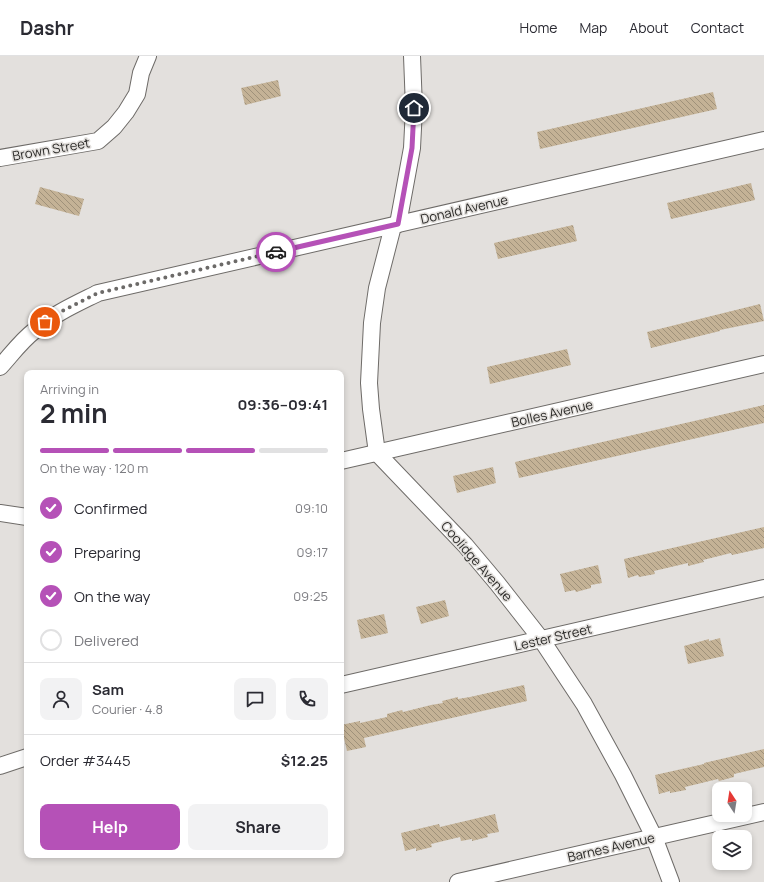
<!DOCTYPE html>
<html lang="en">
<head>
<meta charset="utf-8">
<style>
	:root { --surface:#fff; --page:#f2f2f3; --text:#2b2b33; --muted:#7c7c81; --line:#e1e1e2; --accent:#b551b7 }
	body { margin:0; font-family:Manrope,sans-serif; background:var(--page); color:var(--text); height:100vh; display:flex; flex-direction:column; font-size:15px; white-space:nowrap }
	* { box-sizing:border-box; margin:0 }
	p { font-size:13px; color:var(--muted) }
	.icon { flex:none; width:22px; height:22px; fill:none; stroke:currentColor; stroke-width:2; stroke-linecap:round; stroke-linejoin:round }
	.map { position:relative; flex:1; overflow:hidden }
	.sheet { position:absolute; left:24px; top:314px; width:320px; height:488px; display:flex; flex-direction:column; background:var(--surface); border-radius:8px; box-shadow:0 2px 6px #0003 }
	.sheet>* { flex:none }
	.needle { width:26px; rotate:348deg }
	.tools { position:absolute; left:712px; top:726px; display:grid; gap:8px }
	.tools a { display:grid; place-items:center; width:40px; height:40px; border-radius:8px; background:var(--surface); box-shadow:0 2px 6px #0003; font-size:20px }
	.pin { position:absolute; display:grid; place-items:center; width:34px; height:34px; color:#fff; margin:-17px; border:2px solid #fff; border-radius:50%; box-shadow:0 1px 4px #0007 }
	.courier { position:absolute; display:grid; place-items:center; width:40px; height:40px; margin:-20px; border:3px solid #b551b7; border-radius:50%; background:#fff; color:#222; box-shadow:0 1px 5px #0007 }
	.head em { font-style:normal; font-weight:700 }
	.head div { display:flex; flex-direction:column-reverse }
	.head { display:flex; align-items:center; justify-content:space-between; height:68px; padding:0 16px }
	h1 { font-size:26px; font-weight:700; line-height:30px }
	.bar { display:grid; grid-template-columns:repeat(4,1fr); gap:6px 4px; align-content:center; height:48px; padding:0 16px }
	.bar i { height:5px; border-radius:3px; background:var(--line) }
	.bar .selected { background:var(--accent) }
	.bar p { grid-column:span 4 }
	.line { display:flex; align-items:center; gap:10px; padding:0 16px; border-top:1px solid var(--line) }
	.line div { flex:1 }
	.round { display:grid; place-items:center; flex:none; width:42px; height:42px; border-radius:8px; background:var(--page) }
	ol { padding:0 16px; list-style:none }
	li { display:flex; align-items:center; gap:12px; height:44px }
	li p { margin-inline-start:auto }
	li .icon { padding:4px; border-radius:50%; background:var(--accent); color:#fff; stroke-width:4 }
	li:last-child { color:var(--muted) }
	li i { width:22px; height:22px; border:2px solid var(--line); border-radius:50% }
	.action { display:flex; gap:8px; margin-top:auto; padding:8px 16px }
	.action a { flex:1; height:46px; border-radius:8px; background:var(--accent); color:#fff; font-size:16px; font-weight:700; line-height:46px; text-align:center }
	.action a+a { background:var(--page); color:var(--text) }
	header { display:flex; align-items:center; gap:24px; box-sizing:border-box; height:56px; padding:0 20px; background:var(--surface); border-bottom:1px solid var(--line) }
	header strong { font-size:19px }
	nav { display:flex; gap:22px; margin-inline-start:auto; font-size:14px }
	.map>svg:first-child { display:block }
	.building { fill:url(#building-back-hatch) }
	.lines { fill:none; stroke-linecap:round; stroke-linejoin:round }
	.street-casing { stroke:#6e6b68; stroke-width:18 }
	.street { stroke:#fff; stroke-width:16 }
	.done { stroke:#6c6a68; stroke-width:4; stroke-dasharray:0 7.2 }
	.route { stroke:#b551b7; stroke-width:5 }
	.labels { text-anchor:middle; stroke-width:3; stroke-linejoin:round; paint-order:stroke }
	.street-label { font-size:13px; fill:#2c2b29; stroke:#e3e0dd }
</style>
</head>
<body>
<header>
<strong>Dashr</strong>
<nav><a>Home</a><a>Map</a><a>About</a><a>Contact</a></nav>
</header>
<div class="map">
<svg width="764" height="826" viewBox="0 0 764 826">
	<defs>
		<pattern id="building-back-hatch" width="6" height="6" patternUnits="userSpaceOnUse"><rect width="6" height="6" fill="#c4b296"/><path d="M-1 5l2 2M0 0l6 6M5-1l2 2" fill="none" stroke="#9f917a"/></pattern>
	</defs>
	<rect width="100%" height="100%" fill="#e3e0dd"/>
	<g class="building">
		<path d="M 278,24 L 281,40 L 245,49 L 241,32 Z"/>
		<path d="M 713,36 L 717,53 L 540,93 L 537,76 Z"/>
		<path d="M 751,127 L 755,144 L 671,163 L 667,147 Z"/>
		<path d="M 40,131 L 84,143 L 79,160 L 35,148 Z"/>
		<path d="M 573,169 L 577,185 L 498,203 L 494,187 Z"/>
		<path d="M 760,248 L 764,265 L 720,274 L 720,275 L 651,292 L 647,276 Z"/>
		<path d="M 567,293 L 571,309 L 490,328 L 487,311 Z"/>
		<path d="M 764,349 L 764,367 L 519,422 L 515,406 Z"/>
		<path d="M 493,411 L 496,427 L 457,437 L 453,420 Z"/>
		<path d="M 764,471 L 764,492 L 732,499 L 731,497 L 703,504 L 704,506 L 688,510 L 688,507 L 654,515 L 655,518 L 639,521 L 638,519 L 628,522 L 624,503 Z"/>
		<path d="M 598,509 L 602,527 L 591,529 L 591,532 L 576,536 L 575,534 L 565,536 L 560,518 Z"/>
		<path d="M 445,544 L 449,560 L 421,568 L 416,551 Z"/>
		<path d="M 384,558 L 388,577 L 361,583 L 357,564 Z"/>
		<path d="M 720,582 L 724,600 L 688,608 L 684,590 L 709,583 L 709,585 Z"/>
		<path d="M 524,629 L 527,645 L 364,682 L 366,691 L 347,695 L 341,669 L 360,665 L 360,667 L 387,661 L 387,658 L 402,654 L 403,656 L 431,649 L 443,647 L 442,645 L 458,641 L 458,643 L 470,641 Z"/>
		<path d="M 764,693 L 764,711 L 734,718 L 734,721 L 719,725 L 718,723 L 685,731 L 686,734 L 670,737 L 670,735 L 659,738 L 655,719 L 704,708 L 704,707 Z"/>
		<path d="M 495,758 L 499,776 L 487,778 L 488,781 L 472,785 L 472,783 L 461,785 L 460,781 L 431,788 L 432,791 L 416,795 L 416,792 L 405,795 L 401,777 L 439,768 L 440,771 Z"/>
	</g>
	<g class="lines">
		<defs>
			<g id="street">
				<path d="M 0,102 L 98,85 L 114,71 L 126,56 L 137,38 L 141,17 L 148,0"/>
				<path d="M 398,168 L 412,92 L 414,52 L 412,0"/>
				<path d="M 393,170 L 377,232 L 372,267 L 369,327 L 371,353 L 377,397 L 465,489 L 497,527 L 541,583 L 584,648 L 623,719 L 654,781 L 671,826"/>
				<path d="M 0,311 C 11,299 21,285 34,275 C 53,258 76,248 98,237 L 764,84"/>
				<path d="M 341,405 L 764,308"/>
				<path d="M 0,457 L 27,461"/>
				<path d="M 341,629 L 764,532"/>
				<path d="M 0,710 L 27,701"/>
				<path d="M 458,826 L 764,756"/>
			</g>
		</defs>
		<use href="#street" class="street-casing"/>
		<use href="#street" class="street"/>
	</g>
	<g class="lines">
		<path class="done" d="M 45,266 L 62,255 L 98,237 L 276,196"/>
		<path class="route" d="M 276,196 L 398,168 L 412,92 L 414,52"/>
	</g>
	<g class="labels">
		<g class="street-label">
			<text transform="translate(51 93) rotate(-10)" y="5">Brown Street</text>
			<text transform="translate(464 153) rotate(-13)" y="5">Donald Avenue</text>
			<text transform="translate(552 357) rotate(-13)" y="5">Bolles Avenue</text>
			<text transform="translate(477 505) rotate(49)" y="5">Coolidge Avenue</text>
			<text transform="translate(553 581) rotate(-13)" y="5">Lester Street</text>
			<text transform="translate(611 791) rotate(-13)" y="5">Barnes Avenue</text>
		</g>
	</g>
</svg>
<div class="tools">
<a><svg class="needle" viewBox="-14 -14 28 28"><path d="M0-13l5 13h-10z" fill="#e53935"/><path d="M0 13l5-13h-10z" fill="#7c7c81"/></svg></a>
<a><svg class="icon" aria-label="layers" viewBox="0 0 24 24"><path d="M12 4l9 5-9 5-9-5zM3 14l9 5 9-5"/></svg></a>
</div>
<div class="pin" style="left:45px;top:266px;background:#ea580c"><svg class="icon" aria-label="bag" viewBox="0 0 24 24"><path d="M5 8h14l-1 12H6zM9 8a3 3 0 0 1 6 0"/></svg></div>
<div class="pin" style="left:414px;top:52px;background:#1f2937"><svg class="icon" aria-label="home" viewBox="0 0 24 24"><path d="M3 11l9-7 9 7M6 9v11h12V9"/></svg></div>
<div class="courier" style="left:276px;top:196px"><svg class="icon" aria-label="car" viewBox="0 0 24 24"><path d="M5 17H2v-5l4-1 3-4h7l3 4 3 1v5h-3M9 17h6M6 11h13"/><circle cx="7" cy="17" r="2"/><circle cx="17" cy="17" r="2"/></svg></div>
<section class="sheet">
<div class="head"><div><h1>2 min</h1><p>Arriving in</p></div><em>09:36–09:41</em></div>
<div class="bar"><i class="selected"></i><i class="selected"></i><i class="selected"></i><i></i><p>On the way · 120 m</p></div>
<ol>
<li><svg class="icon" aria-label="check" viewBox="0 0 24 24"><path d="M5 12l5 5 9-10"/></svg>Confirmed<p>09:10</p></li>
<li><svg class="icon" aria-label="check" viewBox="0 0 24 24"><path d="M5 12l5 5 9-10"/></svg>Preparing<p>09:17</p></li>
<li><svg class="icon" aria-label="check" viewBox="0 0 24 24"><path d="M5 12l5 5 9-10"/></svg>On the way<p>09:25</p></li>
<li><i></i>Delivered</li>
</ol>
<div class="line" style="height:72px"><a class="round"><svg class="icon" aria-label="person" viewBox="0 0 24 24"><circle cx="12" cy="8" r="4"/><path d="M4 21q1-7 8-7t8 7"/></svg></a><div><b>Sam</b><p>Courier · 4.8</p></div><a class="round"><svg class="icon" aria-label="chat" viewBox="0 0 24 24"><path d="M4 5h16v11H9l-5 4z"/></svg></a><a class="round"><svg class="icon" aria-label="phone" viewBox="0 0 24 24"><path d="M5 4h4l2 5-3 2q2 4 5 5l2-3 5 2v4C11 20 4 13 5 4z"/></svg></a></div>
<div class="line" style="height:52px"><div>Order #3445</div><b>$12.25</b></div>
<div class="action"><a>Help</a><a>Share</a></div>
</section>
</div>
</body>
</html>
